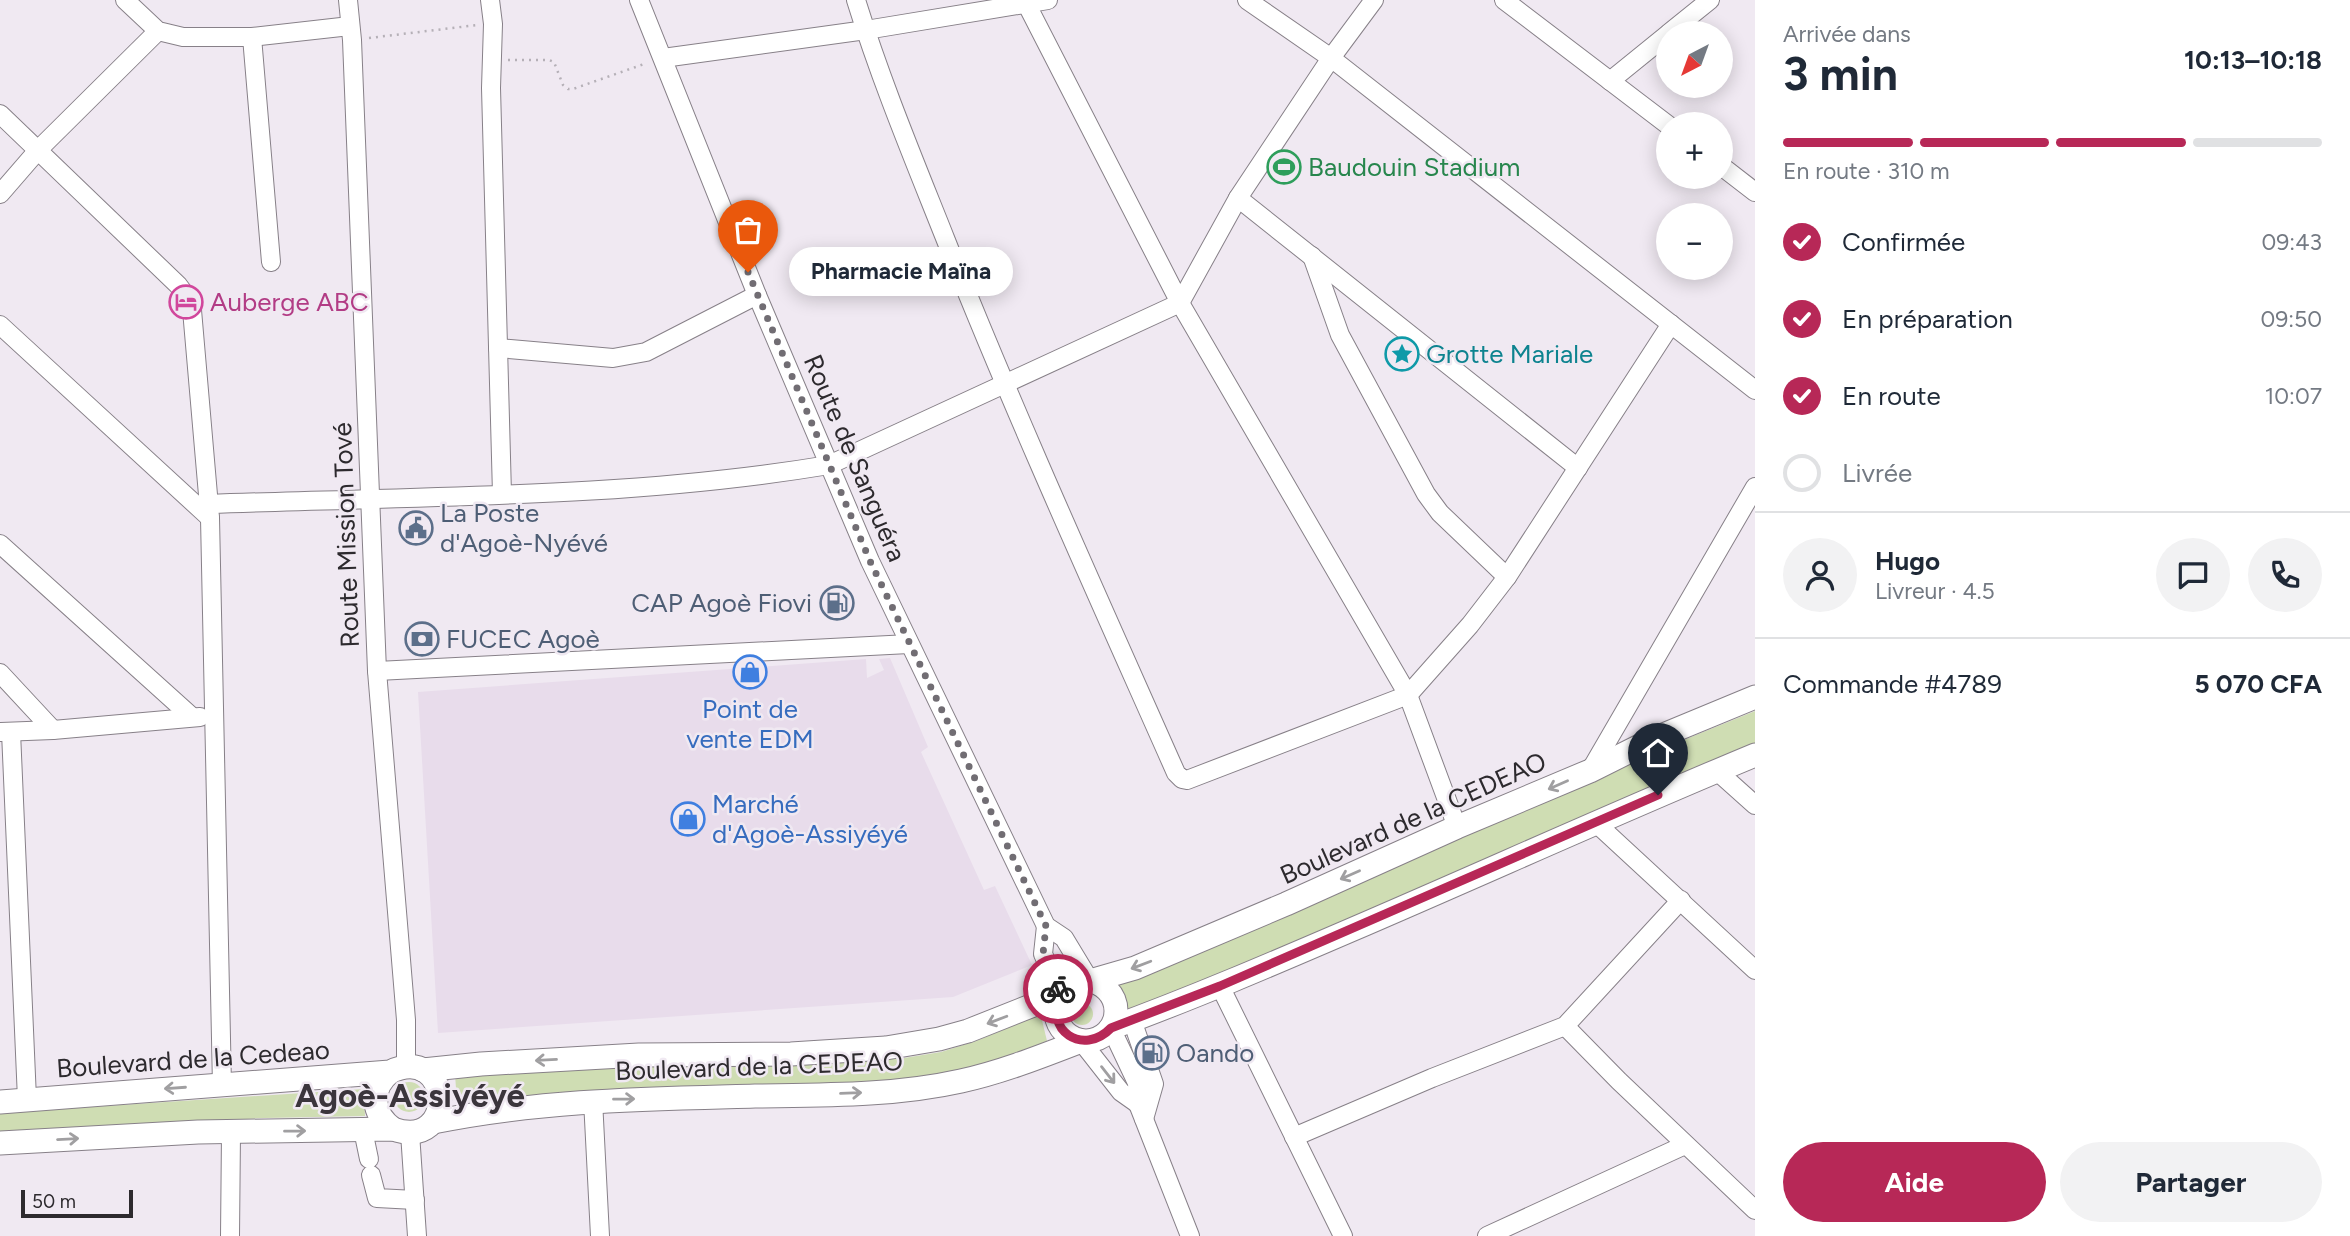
<!DOCTYPE html>
<html lang="fr">
<head>
<meta charset="utf-8">
<style>
	:root { --surface:#fff; --page:#f2f2f3; --text:#1f2937; --muted:#747a83; --line:#e0e1e3; --accent:#b72857 }
	body { margin:0; font-family:Figtree,sans-serif; background:var(--page); color:var(--text); height:100vh; display:flex; flex-direction:column; font-size:26px; white-space:nowrap }
	* { box-sizing:border-box; margin:0 }
	p { font-size:23px; color:var(--muted) }
	.icon { flex:none; width:38px; height:38px; fill:none; stroke:currentColor; stroke-width:2; stroke-linecap:round; stroke-linejoin:round }
	.map { position:relative; flex:1; overflow:hidden }
	.panel { display:flex; flex-direction:column; background:var(--surface); width:595px }
	.panel>* { flex:none }
	.needle { width:46px; rotate:221deg }
	.buttons { position:absolute; left:1656px; top:21px; display:grid; gap:14px }
	.buttons a { display:grid; place-items:center; width:77px; height:77px; border-radius:50%; background:var(--surface); box-shadow:0 4px 18px #0003; font-size:35px }
	.scale { position:absolute; left:21px; bottom:18px; width:112px; box-sizing:border-box; padding-left:7px; border:4px solid #2d2a2e; border-top:0; font-size:19px; line-height:24px; white-space:nowrap; color:#2d2a2e; -webkit-text-stroke:5px #f0e9f2; paint-order:stroke }
	.pin { position:absolute; display:grid; place-items:center; width:60px; height:60px; color:#fff; margin:-72px -30px; border-radius:50% 50% 50% 0; rotate:-45deg; box-shadow:0 0 7px #0007 }
	.pin .icon { rotate:45deg }
	.courier { position:absolute; display:grid; place-items:center; width:70px; height:70px; margin:-35px; border:5px solid #b72857; border-radius:50%; background:#fff; color:#222; box-shadow:0 2px 9px #0007 }
	.bubble { position:absolute; height:49px; border-radius:24px; background:var(--surface); box-shadow:0 4px 18px #0003; font-size:23px; font-weight:700; line-height:49px; text-align:center }
	.headline em { font-style:normal; font-weight:700 }
	.headline div { display:flex; flex-direction:column-reverse }
	.headline { display:flex; align-items:center; justify-content:space-between; height:119px; padding:0 28px }
	h1 { font-size:46px; font-weight:700; line-height:52px }
	.bar { display:grid; grid-template-columns:repeat(4,1fr); gap:10px 7px; align-content:center; height:84px; padding:0 28px }
	.bar i { height:9px; border-radius:5px; background:var(--line) }
	.bar .selected { background:var(--accent) }
	.bar p { grid-column:span 4 }
	.line { display:flex; align-items:center; gap:18px; padding:0 28px; border-top:2px solid var(--line) }
	.line div { flex:1 }
	.round { display:grid; place-items:center; flex:none; width:74px; height:74px; border-radius:37px; background:var(--page) }
	ol { padding:0 28px; list-style:none }
	li { display:flex; align-items:center; gap:21px; height:77px }
	li p { margin-inline-start:auto }
	li .icon { padding:7px; border-radius:50%; background:var(--accent); color:#fff; stroke-width:4 }
	li:last-child { color:var(--muted) }
	li i { width:38px; height:38px; border:4px solid var(--line); border-radius:50% }
	.action { display:flex; gap:14px; margin-top:auto; padding:14px 28px }
	.action a { flex:1; height:80px; border-radius:42px; background:var(--accent); color:#fff; font-size:28px; font-weight:700; line-height:80px; text-align:center }
	.action a+a { background:var(--page); color:var(--text) }
	main { display:flex; flex:1; min-height:0 }
	.map>svg:first-child { display:block }
	.built { fill:#e8dceb }
	.garden { fill:#cfddb3 }
	.lines { fill:none; stroke-linecap:round; stroke-linejoin:round }
	.minor-casing { stroke:#878088; stroke-width:20 }
	.major-casing { stroke:#878088; stroke-width:25 }
	.path { stroke:#b5b0b7; stroke-width:2.5; stroke-dasharray:2 5; stroke-linecap:butt }
	.minor { stroke:#fff; stroke-width:18 }
	.major { stroke:#fff; stroke-width:23 }
	.oneway { stroke:#a09fa1 }
	.done { stroke:#716d73; stroke-width:7; stroke-dasharray:0 12.6 }
	.route { stroke:#b72857; stroke-width:9 }
	.labels { text-anchor:middle; stroke-width:5; stroke-linejoin:round; paint-order:stroke }
	.leisure-label { font-size:26px; fill:#27864d; stroke:#f0e9f2; text-anchor:start }
	.hotel-label { font-size:26px; fill:#b23c85; stroke:#f0e9f2; text-anchor:start }
	.culture-label { font-size:26px; fill:#0d838f; stroke:#f0e9f2; text-anchor:start }
	.street-label { font-size:26px; fill:#2d2a2e; stroke:#f0e9f2 }
	.service-label { font-size:26px; fill:#4e5e75; stroke:#f0e9f2; text-anchor:start }
	.shop-label { font-size:26px; fill:#366cbe; stroke:#f0e9f2 }
	.district-label { font-size:33px; font-weight:bold; fill:#3b353c; stroke:#f0e9f2 }
</style>
</head>
<body>
<main>
<div class="map">
<svg width="1755" height="1236" viewBox="0 0 1755 1236">
	<rect width="100%" height="100%" fill="#f0e9f2"/>
	<path class="built" d="M 890,658 L 928,747 L 921,752 L 984,890 L 995,886 L 1032,965 L 953,997 L 438,1033 L 418,692 L 866,659 L 867,678 L 884,670 L 879,659 Z"/>
	<g class="garden">
		<path d="M 1755,711 L 1755,743 L 1127,1016 L 1117,985 L 1134,977 L 1267,923 L 1637,759 Z"/>
		<circle cx="1082" cy="1014" r="11"/>
		<path d="M 1037,1016 L 1041,1016 L 1047,1041 L 982,1067 L 884,1085 L 640,1090 L 507,1097 L 457,1103 L 455,1074 L 636,1065 L 792,1066 L 904,1058 L 941,1052 L 976,1041 Z"/>
		<circle cx="409" cy="1097" r="15"/>
		<path d="M 364,1089 L 365,1116 L 265,1118 L 0,1132 L 0,1113 Z"/>
	</g>
	<g class="lines">
		<defs>
			<g id="minor">
				<path d="M 125,0 L 158,31 L 183,37 L 252,37 L 350,26"/>
				<path d="M 348,0 L 352,40 L 377,671 L 406,1020 L 406,1067"/>
				<path d="M 490,0 L 493,24 L 491,88 L 502,494"/>
				<path d="M 639,0 L 757,295 L 870,561 L 1046,926 L 1064,938 L 1090,981"/>
				<path d="M 856,0 C 881,81 914,160 945,238 C 1017,419 1097,595 1176,773 L 1182,779 L 1187,780 L 1408,695 L 1470,625 L 1507,577 L 1671,324"/>
				<path d="M 1247,0 L 1331,58 L 1755,390"/>
				<path d="M 1504,0 L 1668,125"/>
				<path d="M 1026,3 L 1180,303 L 1408,695 L 1457,827"/>
				<path d="M 1669,33 L 1710,0"/>
				<path d="M 252,37 L 271,262"/>
				<path d="M 663,58 L 866,30 L 1048,0"/>
				<path d="M 1610,81 L 1668,34"/>
				<path d="M 0,114 L 178,285 L 187,297 L 192,310 L 210,518 L 222,1086"/>
				<path d="M 1720,165 L 1755,192"/>
				<path d="M 0,194 L 39,149 L 158,31"/>
				<path d="M 1238,198 L 1578,468"/>
				<path d="M 1312,256 L 1340,335 L 1426,494 L 1440,513 L 1507,577"/>
				<path d="M 0,325 L 210,518"/>
				<path d="M 498,348 L 613,358 L 646,352 L 757,295"/>
				<path d="M 209,504 C 415,496 625,499 829,465 L 1180,303 L 1238,198 L 1331,58 L 1374,0"/>
				<path d="M 0,544 L 192,717"/>
				<path d="M 377,671 L 909,644"/>
				<path d="M 0,673 L 53,730"/>
				<path d="M 1,732 L 53,730 L 200,717"/>
				<path d="M 11,732 L 27,1099"/>
				<path d="M 1590,771 L 1755,487"/>
				<path d="M 1717,771 L 1755,805"/>
				<path d="M 1597,824 L 1755,970"/>
				<path d="M 1046,926 L 1043,954 L 1061,994"/>
				<path d="M 1220,986 L 1343,1236"/>
				<path d="M 1132,1020 L 1154,1084 L 1144,1119"/>
				<path d="M 1565,1026 L 1619,1081 L 1755,1210"/>
				<path d="M 1111,1028 L 1137,1083 L 1138,1104 L 1190,1236"/>
				<path d="M 1081,1041 L 1121,1092 L 1138,1104"/>
				<path d="M 593,1100 L 600,1236"/>
				<path d="M 363,1130 L 369,1159"/>
				<path d="M 410,1133 L 417,1236"/>
				<path d="M 1294,1137 L 1432,1078 L 1565,1026 L 1681,900"/>
				<path d="M 371,1175 L 377,1198 L 415,1200"/>
				<path d="M 230,1236 L 231,1133"/>
				<path d="M 1487,1236 L 1685,1145"/>
			</g>
			<g id="major">
				<path d="M 1090,981 L 1135,968 L 1286,904 L 1457,827 L 1590,771 L 1656,738 L 1755,697"/>
				<circle cx="1086" cy="1011" r="30"/>
				<path d="M 1111,1028 C 1193,998 1272,964 1351,930 C 1486,872 1620,811 1755,755"/>
				<path d="M 423,1070 L 481,1064 L 639,1055 L 791,1054 L 886,1048 L 939,1039 L 968,1031 L 1061,994"/>
				<path d="M 390,1072 C 369,1089 372,1114 393,1129"/>
				<path d="M 0,1102 L 390,1072 C 452,1042 459,1152 393,1129 L 198,1132 L 0,1143"/>
				<path d="M 433,1122 C 541,1100 645,1099 755,1096 C 823,1095 894,1096 961,1081 C 1002,1072 1042,1056 1081,1041"/>
			</g>
		</defs>
		<use href="#minor" class="minor-casing"/>
		<use href="#major" class="major-casing"/>
		<g class="path">
			<path d="M 369,38 L 477,25"/>
			<path d="M 508,60 L 549,60 L 554,62 L 563,85 L 568,89 L 573,89 L 647,63"/>
		</g>
		<use href="#minor" class="minor"/>
		<use href="#major" class="major"/>
	</g>
	<defs><path id="oneway-shaft" d="M-6 0H5M1.5-3L5.5 0L1.5 3" fill="none" stroke-width="1.6" stroke-linecap="round" stroke-linejoin="round" transform="scale(1.75)"/></defs>
	<g class="oneway">
		<use href="#oneway-shaft" transform="translate(1558 785) rotate(156)"/>
		<use href="#oneway-shaft" transform="translate(1350 875) rotate(156)"/>
		<use href="#oneway-shaft" transform="translate(1141 965) rotate(159)"/>
		<use href="#oneway-shaft" transform="translate(997 1020) rotate(159)"/>
		<use href="#oneway-shaft" transform="translate(546 1060) rotate(177)"/>
		<use href="#oneway-shaft" transform="translate(1108 1075) rotate(52)"/>
		<use href="#oneway-shaft" transform="translate(175 1088) rotate(176)"/>
		<use href="#oneway-shaft" transform="translate(851 1093) rotate(-2)"/>
		<use href="#oneway-shaft" transform="translate(624 1099) rotate(-1)"/>
		<use href="#oneway-shaft" transform="translate(295 1131) rotate(-1)"/>
		<use href="#oneway-shaft" transform="translate(68 1139) rotate(-3)"/>
	</g>
	<g class="lines">
		<path class="done" d="M 748,272 L 870,561 L 1046,926 L 1043,954 L 1058,989"/>
		<path class="route" d="M 1058,989 L 1061,994 C 1043,1030 1083,1057 1111,1028 L 1220,986 L 1658,795"/>
	</g>
	<defs>
		<symbol id="stadium-ring" viewBox="-11 -11 22 22"><circle r="9.5" fill="#f0e9f2" stroke="#2e9e5b" stroke-width="1.5"/><path d="M0-5a6.5 5 0 1 0 0 10a6.5 5 0 1 0 0-10ZM-3.5-1.8h7v3.6h-7Z" fill="#2e9e5b"/></symbol>
		<symbol id="hotel-ring" viewBox="-11 -11 22 22"><circle r="9.5" fill="#f0e9f2" stroke="#d1479c" stroke-width="1.5"/><path d="M-6-4.5h1.5V1H6V5H4.5V3h-9V5H-6ZM-4 0a1.8 1.8 0 1 1 3.6 0ZM.5 0V-2.5h3Q6-2.5 6 0Z" fill="#d1479c"/></symbol>
		<symbol id="sight-ring" viewBox="-11 -11 22 22"><circle r="9.5" fill="#f0e9f2" stroke="#0f9aa8" stroke-width="1.5"/><path d="M0-6L1.8-2.2L6-1.7L2.9 1.2L3.7 5.4L0 3.3L-3.7 5.4L-2.9 1.2L-6-1.7L-1.8-2.2Z" fill="#0f9aa8"/></symbol>
		<symbol id="civic-ring" viewBox="-11 -11 22 22"><circle r="9.5" fill="#f0e9f2" stroke="#5c6f8a" stroke-width="1.5"/><path d="M-.6-6.5H3V-4.5H.6V-3L4-1V1h2V6H-6V1h2V-1L-.6-3ZM-1.2 2.5V6h2.4V2.5Z" fill="#5c6f8a"/></symbol>
		<symbol id="fuel-ring" viewBox="-11 -11 22 22"><circle r="9.5" fill="#f0e9f2" stroke="#5c6f8a" stroke-width="1.5"/><path d="M-5.5-6h7V0h2V4h1.3V-2.5L3-4.5l.8-.8L6-3V5H2.5V1h-1V6h-7ZM-4.2-4.7v3.2H.2V-4.7Z" fill="#5c6f8a"/></symbol>
		<symbol id="bank-ring" viewBox="-11 -11 22 22"><circle r="9.5" fill="#f0e9f2" stroke="#5c6f8a" stroke-width="1.5"/><path d="M-6-4H6V4H-6ZM0-2.3a2.3 2.3 0 1 0 0 4.6a2.3 2.3 0 1 0 0-4.6Z" fill="#5c6f8a"/></symbol>
		<symbol id="shop-ring" viewBox="-11 -11 22 22"><circle r="9.5" fill="#f0e9f2" stroke="#3f7fe0" stroke-width="1.5"/><path d="M-5-2.5h2.3a2.7 3.5 0 0 1 5.4 0H5L5.5 6h-11ZM-1.5-2.5h3a1.5 2.3 0 0 0-3 0Z" fill="#3f7fe0"/></symbol>
	</defs>
	<g fill-rule="evenodd">
		<use href="#stadium-ring" x="1265" y="148" width="38" height="38"/>
		<use href="#hotel-ring" x="167" y="283" width="38" height="38"/>
		<use href="#sight-ring" x="1383" y="335" width="38" height="38"/>
		<use href="#civic-ring" x="397" y="509" width="38" height="38"/>
		<use href="#fuel-ring" x="818" y="584" width="38" height="38"/>
		<use href="#bank-ring" x="403" y="620" width="38" height="38"/>
		<use href="#shop-ring" x="731" y="653" width="38" height="38"/>
		<use href="#shop-ring" x="669" y="800" width="38" height="38"/>
		<use href="#fuel-ring" x="1133" y="1034" width="38" height="38"/>
	</g>
	<g class="labels">
		<g class="leisure-label">
			<text x="1308" y="176">Baudouin Stadium</text>
		</g>
		<g class="hotel-label">
			<text x="210" y="311">Auberge ABC</text>
		</g>
		<g class="culture-label">
			<text x="1426" y="363">Grotte Mariale</text>
		</g>
		<g class="street-label">
			<text transform="translate(855 458) rotate(67)" y="9">Route de Sanguéra</text>
			<text transform="translate(346 535) rotate(-92)" y="9">Route Mission Tové</text>
			<text transform="translate(1413 818) rotate(-24)" y="9">Boulevard de la CEDEAO</text>
			<text transform="translate(193 1059) rotate(-4)" y="9">Boulevard de la Cedeao</text>
			<text transform="translate(759 1066) rotate(-2)" y="9">Boulevard de la CEDEAO</text>
		</g>
		<g class="service-label">
			<text x="440" y="522">La Poste<tspan x="440" dy="30">d'Agoè-Nyévé</tspan></text>
			<text x="812" y="612" text-anchor="end">CAP Agoè Fiovi</text>
			<text x="446" y="648">FUCEC Agoè</text>
			<text x="1176" y="1062">Oando</text>
		</g>
		<g class="shop-label">
			<text x="750" y="718">Point de<tspan x="750" dy="30">vente EDM</tspan></text>
			<text x="712" y="813" text-anchor="start">Marché<tspan x="712" dy="30">d'Agoè-Assiyéyé</tspan></text>
		</g>
		<g class="district-label">
			<text x="410" y="1107">Agoè-Assiyéyé</text>
		</g>
	</g>
</svg>
<div class="buttons">
<a><svg class="needle" viewBox="-14 -14 28 28"><path d="M0-13l5 13h-10z" fill="#e53935"/><path d="M0 13l5-13h-10z" fill="#747a83"/></svg></a>
<a>+</a>
<a>−</a>
</div>
<div class="scale">50 m</div>
<div class="pin" style="left:748px;top:272px;background:#ea580c"><svg class="icon" aria-label="bag" viewBox="0 0 24 24"><path d="M5 8h14l-1 12H6zM9 8a3 3 0 0 1 6 0"/></svg></div>
<div class="pin" style="left:1658px;top:795px;background:#1f2937"><svg class="icon" aria-label="home" viewBox="0 0 24 24"><path d="M3 11l9-7 9 7M6 9v11h12V9"/></svg></div>
<div class="courier" style="left:1058px;top:989px"><svg class="icon" aria-label="bike" viewBox="0 0 24 24"><circle cx="6" cy="16" r="4"/><circle cx="18" cy="16" r="4"/><path d="M6 16l4-8h5l3 8M10 8l3 8H6M13 5h3"/></svg></div>
<div class="bubble" style="left:789px;top:247px;width:224px">Pharmacie Maïna</div>
</div>
<section class="panel">
<div class="headline"><div><h1>3 min</h1><p>Arrivée dans</p></div><em>10:13–10:18</em></div>
<div class="bar"><i class="selected"></i><i class="selected"></i><i class="selected"></i><i></i><p>En route · 310 m</p></div>
<ol>
<li><svg class="icon" aria-label="check" viewBox="0 0 24 24"><path d="M5 12l5 5 9-10"/></svg>Confirmée<p>09:43</p></li>
<li><svg class="icon" aria-label="check" viewBox="0 0 24 24"><path d="M5 12l5 5 9-10"/></svg>En préparation<p>09:50</p></li>
<li><svg class="icon" aria-label="check" viewBox="0 0 24 24"><path d="M5 12l5 5 9-10"/></svg>En route<p>10:07</p></li>
<li><i></i>Livrée</li>
</ol>
<div class="line" style="height:126px"><a class="round"><svg class="icon" aria-label="person" viewBox="0 0 24 24"><circle cx="12" cy="8" r="4"/><path d="M4 21q1-7 8-7t8 7"/></svg></a><div><b>Hugo</b><p>Livreur · 4.5</p></div><a class="round"><svg class="icon" aria-label="chat" viewBox="0 0 24 24"><path d="M4 5h16v11H9l-5 4z"/></svg></a><a class="round"><svg class="icon" aria-label="phone" viewBox="0 0 24 24"><path d="M5 4h4l2 5-3 2q2 4 5 5l2-3 5 2v4C11 20 4 13 5 4z"/></svg></a></div>
<div class="line" style="height:91px"><div>Commande #4789</div><b>5 070 CFA</b></div>
<div class="action"><a>Aide</a><a>Partager</a></div>
</section>
</main>
</body>
</html>
